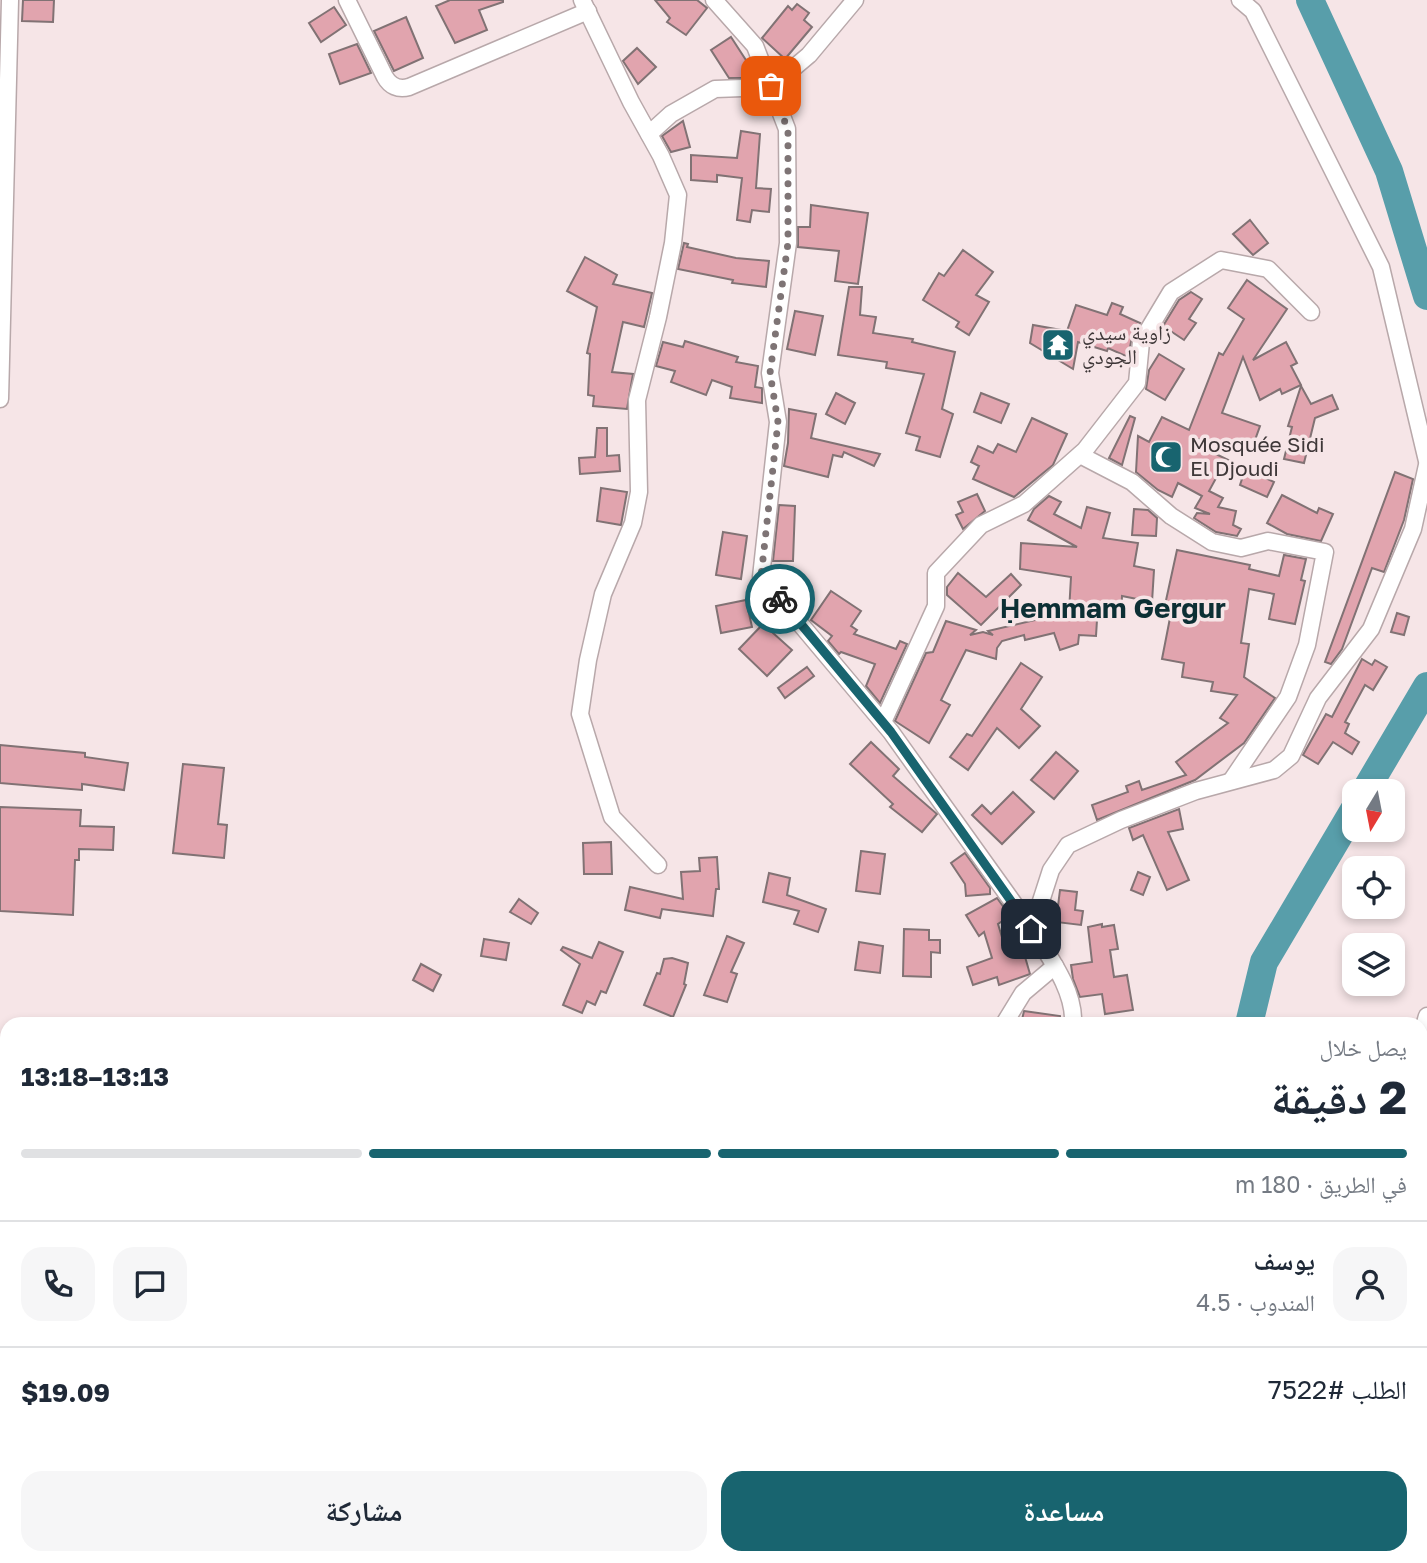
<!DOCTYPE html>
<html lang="ar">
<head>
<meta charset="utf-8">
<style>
	:root { --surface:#fff; --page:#f6f6f7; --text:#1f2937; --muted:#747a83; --line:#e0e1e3; --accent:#18646f }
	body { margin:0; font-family:"Golos Text","Noto Naskh Arabic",sans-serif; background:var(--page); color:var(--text); direction:rtl; height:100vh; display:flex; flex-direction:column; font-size:26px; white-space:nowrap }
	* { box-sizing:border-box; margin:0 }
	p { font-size:23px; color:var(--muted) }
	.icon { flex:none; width:38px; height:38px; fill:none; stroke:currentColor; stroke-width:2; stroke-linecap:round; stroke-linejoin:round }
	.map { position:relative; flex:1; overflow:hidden; direction:ltr }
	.sheet { position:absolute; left:0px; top:1017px; width:1428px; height:548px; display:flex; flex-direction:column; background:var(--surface); border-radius:21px 21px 0 0; box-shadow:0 4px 10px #0003; direction:rtl }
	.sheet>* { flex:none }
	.needle { width:46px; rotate:190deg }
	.controls { position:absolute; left:1342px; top:779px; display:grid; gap:14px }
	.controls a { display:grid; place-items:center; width:63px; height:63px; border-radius:14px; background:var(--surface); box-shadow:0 4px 10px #0003; font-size:35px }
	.pin { position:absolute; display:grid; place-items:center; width:60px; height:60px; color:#fff; margin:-30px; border-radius:14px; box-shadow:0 4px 10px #0006 }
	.courier { position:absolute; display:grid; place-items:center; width:70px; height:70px; margin:-35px; border:5px solid #18646f; border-radius:50%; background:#fff; color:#222; box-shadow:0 2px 9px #0007 }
	.overview em { font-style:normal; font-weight:700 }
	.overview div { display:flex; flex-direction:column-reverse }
	.overview { display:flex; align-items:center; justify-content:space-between; height:119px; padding:0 21px }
	h1 { font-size:46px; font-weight:700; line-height:52px }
	.bar { display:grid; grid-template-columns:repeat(4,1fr); gap:10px 7px; align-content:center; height:84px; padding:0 21px }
	.bar i { height:9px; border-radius:5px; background:var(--line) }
	.bar .on { background:var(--accent) }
	.bar p { grid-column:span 4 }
	.line { display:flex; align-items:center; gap:18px; padding:0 21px; border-top:2px solid var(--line) }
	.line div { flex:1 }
	.round { display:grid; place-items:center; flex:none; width:74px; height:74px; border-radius:21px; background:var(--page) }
	.cta { display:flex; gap:14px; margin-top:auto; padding:14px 21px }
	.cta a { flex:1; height:80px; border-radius:21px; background:var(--accent); color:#fff; font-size:28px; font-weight:700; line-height:80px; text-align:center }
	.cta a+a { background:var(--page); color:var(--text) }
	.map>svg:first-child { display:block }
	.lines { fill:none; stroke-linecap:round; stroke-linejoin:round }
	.river { stroke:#589eaa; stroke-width:28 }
	.building { fill:#e1a4ae; stroke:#817274; stroke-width:2 }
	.minor-casing { stroke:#b8a8aa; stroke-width:19 }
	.minor { stroke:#fff; stroke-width:16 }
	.done { stroke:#7e7475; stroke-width:7; stroke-dasharray:0 12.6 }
	.route { stroke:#18646f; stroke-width:9 }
	.labels { text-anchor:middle; stroke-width:7; stroke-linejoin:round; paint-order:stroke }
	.poi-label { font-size:21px; fill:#3e3738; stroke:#f6e5e7; text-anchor:start }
	.district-label { font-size:28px; font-weight:bold; fill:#0c2f34; stroke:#f6e5e7 }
</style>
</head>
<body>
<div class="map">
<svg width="1427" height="1563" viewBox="0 0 1427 1563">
	<rect width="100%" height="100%" fill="#f6e5e7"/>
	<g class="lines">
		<g class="river">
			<path d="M 1310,0 L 1389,171 L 1427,296"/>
			<path d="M 1365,791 L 1427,686"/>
			<path d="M 1249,1024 L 1264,962 L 1354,810"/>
			<path d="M 1275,1558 L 1275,1563"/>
		</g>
	</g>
	<g class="building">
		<path d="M 23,0 L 54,0 L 53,22 L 22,21 Z"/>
		<path d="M 450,0 L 503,0 L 503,2 L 479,10 L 487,30 L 455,43 L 436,6 Z"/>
		<path d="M 655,0 L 697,0 L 707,8 L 686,35 L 667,22 L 670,18 Z"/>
		<path d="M 797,4 L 809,13 L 804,20 L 812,27 L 785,59 L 762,38 L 788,6 L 792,10 Z"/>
		<path d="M 334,7 L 346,25 L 321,42 L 309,23 Z"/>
		<path d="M 406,17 L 423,58 L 394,71 L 374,31 Z"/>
		<path d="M 731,37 L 753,71 L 742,78 L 729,78 L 711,50 Z"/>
		<path d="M 357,44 L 371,73 L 340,84 L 329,54 Z"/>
		<path d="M 637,48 L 656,67 L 638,84 L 623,61 Z"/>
		<path d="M 683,121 L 690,147 L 671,152 L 662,136 Z"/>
		<path d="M 741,131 L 760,134 L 756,188 L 771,189 L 769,212 L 752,210 L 750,222 L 737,220 L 742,178 L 717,175 L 717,182 L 691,180 L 691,155 L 737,158 Z"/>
		<path d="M 811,205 L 868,213 L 858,284 L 835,281 L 839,251 L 798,247 L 798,227 L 810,227 Z"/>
		<path d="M 1250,220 L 1268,243 L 1253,255 L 1233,234 Z"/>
		<path d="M 684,243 L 688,244 L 687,247 L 736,258 L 769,261 L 766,287 L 732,283 L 733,280 L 678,269 Z"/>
		<path d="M 963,250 L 993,272 L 976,295 L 989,302 L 969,335 L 956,327 L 959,322 L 923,300 L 939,273 L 944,276 Z"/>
		<path d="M 585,257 L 617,275 L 613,284 L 652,293 L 644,327 L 623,322 L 612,372 L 633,374 L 627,409 L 593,406 L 594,396 L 588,395 L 590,354 L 587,353 L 597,307 L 567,291 Z"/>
		<path d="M 1247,280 L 1287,309 L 1253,360 L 1286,342 L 1297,363 L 1291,366 L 1301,385 L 1282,394 L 1280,389 L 1260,400 L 1243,357 L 1222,413 L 1260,426 L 1251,451 L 1197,439 L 1195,444 L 1274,482 L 1267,497 L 1240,485 L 1242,479 L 1221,469 L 1209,491 L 1223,498 L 1218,507 L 1236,511 L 1233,525 L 1241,529 L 1237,536 L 1216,532 L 1194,518 L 1197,513 L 1210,514 L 1195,508 L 1202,496 L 1178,483 L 1172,497 L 1158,490 L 1136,472 L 1138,436 L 1149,442 L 1162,417 L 1189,430 L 1219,353 L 1223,355 L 1244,319 L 1228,308 Z"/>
		<path d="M 849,287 L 862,287 L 860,315 L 876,317 L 873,333 L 913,339 L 912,342 L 955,352 L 942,409 L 953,414 L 940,457 L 916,450 L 920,437 L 906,433 L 924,374 L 886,368 L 887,362 L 838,355 Z"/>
		<path d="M 1191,292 L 1202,299 L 1189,319 L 1196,323 L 1184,340 L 1163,326 L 1179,300 Z"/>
		<path d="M 1112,303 L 1123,307 L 1120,314 L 1140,323 L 1132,337 L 1128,357 L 1108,348 L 1107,351 L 1078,342 L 1073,369 L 1030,343 L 1033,325 L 1067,331 L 1076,305 L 1107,315 Z"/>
		<path d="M 795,311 L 823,316 L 815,355 L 787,349 Z"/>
		<path d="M 685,341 L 738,357 L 736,362 L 758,366 L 755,387 L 762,388 L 762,403 L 730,398 L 732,387 L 712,380 L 706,395 L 671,382 L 675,371 L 656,366 L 663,342 L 683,347 Z"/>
		<path d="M 1159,354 L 1184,369 L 1165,400 L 1146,389 L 1149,370 Z"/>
		<path d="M 1301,386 L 1311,404 L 1332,395 L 1338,409 L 1315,418 L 1304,463 L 1284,459 L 1292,427 L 1288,426 Z"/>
		<path d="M 836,393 L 855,403 L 845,424 L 826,414 Z"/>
		<path d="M 981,393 L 1009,404 L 1001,423 L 974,412 Z"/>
		<path d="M 789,409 L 816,414 L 811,438 L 880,454 L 874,466 L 844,452 L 842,457 L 833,455 L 828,477 L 784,466 L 788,443 Z"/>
		<path d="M 1130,416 L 1135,418 L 1122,465 L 1109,458 Z"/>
		<path d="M 1032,418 L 1067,434 L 1053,465 L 1014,497 L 973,479 L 979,466 L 971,462 L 978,446 L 993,453 L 998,444 L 1016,452 Z"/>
		<path d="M 597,428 L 607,428 L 607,456 L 619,455 L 620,471 L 580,474 L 579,458 L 595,457 Z"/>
		<path d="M 1395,472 L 1413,479 L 1404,520 L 1384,572 L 1372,568 L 1342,649 L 1331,664 L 1325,662 Z"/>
		<path d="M 601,488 L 627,492 L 621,525 L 597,521 Z"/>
		<path d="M 977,494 L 985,511 L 963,529 L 956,515 L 963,512 L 958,502 Z"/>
		<path d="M 1282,495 L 1317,513 L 1319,508 L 1333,514 L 1321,541 L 1287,534 L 1267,523 Z"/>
		<path d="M 1049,496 L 1061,502 L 1054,514 L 1081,528 L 1087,507 L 1110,513 L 1103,538 L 1138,543 L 1134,566 L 1154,570 L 1152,602 L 1122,596 L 1121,618 L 1097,620 L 1096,636 L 1079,635 L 1078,644 L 1060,650 L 1054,633 L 1025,640 L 1024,635 L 1002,641 L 997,648 L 996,659 L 966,650 L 941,700 L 950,705 L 929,743 L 895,721 L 926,653 L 933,652 L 946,621 L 976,630 L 970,635 L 983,632 L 993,635 L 988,631 L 1069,612 L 1071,577 L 1020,569 L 1021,543 L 1077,547 L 1028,520 L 1034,509 Z"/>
		<path d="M 779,505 L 795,506 L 793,561 L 773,561 Z"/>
		<path d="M 1134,509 L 1148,510 L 1157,518 L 1156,536 L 1132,535 Z"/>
		<path d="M 723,532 L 747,536 L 741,579 L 716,575 Z"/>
		<path d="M 1177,550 L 1250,565 L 1249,569 L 1279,576 L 1284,555 L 1306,559 L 1301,580 L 1305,581 L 1295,624 L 1269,619 L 1274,594 L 1249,589 L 1241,643 L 1249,644 L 1244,677 L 1275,698 L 1244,743 L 1195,780 L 1097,820 L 1092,805 L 1128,792 L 1126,786 L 1139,781 L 1142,790 L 1186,775 L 1176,762 L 1228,723 L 1220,718 L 1237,695 L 1211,691 L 1213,682 L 1182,677 L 1184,663 L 1162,659 L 1170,618 L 1164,617 L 1165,605 Z"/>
		<path d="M 958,573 L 986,597 L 1011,574 L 1021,585 L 981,625 L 947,595 L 947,587 Z"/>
		<path d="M 831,591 L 861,611 L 851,626 L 857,630 L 854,634 L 896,649 L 900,641 L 907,644 L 880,703 L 866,686 L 875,664 L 841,652 L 839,654 L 828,641 L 832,636 L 811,620 Z"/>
		<path d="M 746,600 L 752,627 L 721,633 L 716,606 Z"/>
		<path d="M 1397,613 L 1409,617 L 1404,635 L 1391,632 Z"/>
		<path d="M 763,624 L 792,650 L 767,676 L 739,649 Z"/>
		<path d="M 1362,659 L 1372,665 L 1375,660 L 1387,667 L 1373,690 L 1365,685 L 1345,722 L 1349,724 L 1345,733 L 1359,742 L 1352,754 L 1333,742 L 1318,764 L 1303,755 L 1326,714 L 1332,717 Z"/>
		<path d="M 1021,663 L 1042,677 L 1021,709 L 1040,726 L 1019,748 L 997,728 L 968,770 L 950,757 L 967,734 L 972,736 Z"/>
		<path d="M 807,667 L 814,676 L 785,698 L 778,688 Z"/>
		<path d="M 871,742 L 899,769 L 893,776 L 937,814 L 922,832 L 890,807 L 893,804 L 850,764 Z"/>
		<path d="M 0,745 L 85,753 L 85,757 L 128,763 L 124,790 L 82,784 L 82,790 L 0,783 Z"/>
		<path d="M 1056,752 L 1078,771 L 1054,799 L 1031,780 Z"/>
		<path d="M 183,764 L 224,768 L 218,824 L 227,825 L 224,858 L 173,853 Z"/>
		<path d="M 1013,792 L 1034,812 L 1002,844 L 972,815 L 982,805 L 991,814 Z"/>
		<path d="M 0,807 L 81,810 L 80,826 L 114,827 L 113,850 L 79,849 L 79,860 L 75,860 L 73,915 L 0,911 Z"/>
		<path d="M 1179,809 L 1183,829 L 1168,832 L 1189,880 L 1167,890 L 1143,835 L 1133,840 L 1129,828 Z"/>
		<path d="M 611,842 L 612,874 L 584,874 L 583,843 Z"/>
		<path d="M 861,851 L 885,854 L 880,894 L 856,891 Z"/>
		<path d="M 965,853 L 990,888 L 990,894 L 966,896 L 965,884 L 951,863 Z"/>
		<path d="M 717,857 L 719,889 L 716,889 L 713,916 L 662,909 L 660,918 L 625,910 L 630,887 L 683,899 L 681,872 L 700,871 L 699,858 Z"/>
		<path d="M 1138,872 L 1150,877 L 1143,895 L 1131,890 Z"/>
		<path d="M 769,873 L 790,878 L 787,895 L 826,909 L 818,932 L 794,924 L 799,911 L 763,902 Z"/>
		<path d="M 1060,890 L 1077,892 L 1075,910 L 1083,911 L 1081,925 L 1056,922 Z"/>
		<path d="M 997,898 L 1010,916 L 998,924 L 1005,947 L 1021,943 L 1030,974 L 999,985 L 997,977 L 973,985 L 967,967 L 992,958 L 984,932 L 979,936 L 966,915 Z"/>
		<path d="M 519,899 L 538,913 L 531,924 L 510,912 Z"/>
		<path d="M 1102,924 L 1102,927 L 1114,925 L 1118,949 L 1110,950 L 1114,977 L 1127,975 L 1133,1010 L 1105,1014 L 1102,994 L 1080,997 L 1073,979 L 1071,965 L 1092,962 L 1088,927 Z"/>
		<path d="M 904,929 L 929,930 L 929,940 L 940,940 L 940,953 L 931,952 L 931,977 L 903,976 Z"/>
		<path d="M 727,936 L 744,943 L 731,972 L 737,974 L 727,1002 L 704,995 Z"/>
		<path d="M 484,939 L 509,943 L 506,960 L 481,956 Z"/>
		<path d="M 599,942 L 623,952 L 606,993 L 601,991 L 595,1005 L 587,1001 L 582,1013 L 563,1005 L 580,964 L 561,950 L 563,947 L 592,958 Z"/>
		<path d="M 859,942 L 883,946 L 880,973 L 855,970 Z"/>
		<path d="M 672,958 L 688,963 L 684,984 L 686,985 L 673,1017 L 644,1005 L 657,973 L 660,974 L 664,959 Z"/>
		<path d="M 421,964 L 441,975 L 433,991 L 413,980 Z"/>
		<path d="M 1024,1011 L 1060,1016 L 1060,1024 L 1021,1024 Z"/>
	</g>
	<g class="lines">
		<defs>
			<g id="minor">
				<path d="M 347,0 L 385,77 C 390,86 398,90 409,87 L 588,11"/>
				<path d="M 582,0 L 631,102 L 661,156 L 678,195 L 673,243 L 658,317 L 637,400 L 639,492 L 633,523 L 603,594 L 588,660 L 580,714 L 612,817 L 658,865"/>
				<path d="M 714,0 L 755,46 L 787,129 L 788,243 L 770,373 L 778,422 L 761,577 L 891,732 L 1032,929"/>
				<path d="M 1240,0 L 1253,11 L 1381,267 L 1427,461"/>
				<path d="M 649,134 L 671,114 L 715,89 L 771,87 L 809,55 L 855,0"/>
				<path d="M 0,399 L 10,0"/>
				<path d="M 1080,455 L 1132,482 L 1171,516 L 1212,542 L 1241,548 L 1268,541 L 1325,552 L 1307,645 L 1288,697 L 1231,781"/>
				<path d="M 883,722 L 936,606 L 936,573 L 981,525 L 1024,504 L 1085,450 L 1137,383 L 1141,342 L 1171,292 L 1221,260 L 1268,269 L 1311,312"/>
				<path d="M 1004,1024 L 1023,993 L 1055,966"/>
				<path d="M 1073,1024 C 1075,990 1049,957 1032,929 L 1051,870 L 1068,845 L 1121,820 L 1196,791 L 1274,770 L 1291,756 L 1318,698 L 1371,629 L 1413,529 L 1427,465"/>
				<path d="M 1421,1037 L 1427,1016"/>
				<path d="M 1421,1148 L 1427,1162"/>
				<path d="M 1421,1254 L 1427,1248"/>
				<path d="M 0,1321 L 7,1270"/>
				<path d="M 3,1468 L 7,1482"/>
				<path d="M 7,1512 L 4,1534 L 7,1539"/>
				<path d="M 0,1556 L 13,1563"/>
				<path d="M 404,1558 L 409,1563"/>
				<path d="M 523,1558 L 523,1563"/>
				<path d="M 941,1558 L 942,1560"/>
				<path d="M 43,1563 L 44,1558"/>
				<path d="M 89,1563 L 97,1558"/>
				<path d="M 1096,1563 L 1096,1558"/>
			</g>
		</defs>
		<use href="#minor" class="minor-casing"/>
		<use href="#minor" class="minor"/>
	</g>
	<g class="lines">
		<path class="done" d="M 771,86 L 788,130 L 788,243 L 770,373 L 778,422 L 761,577 L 780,599"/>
		<path class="route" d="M 780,599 L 891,732 L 1031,929"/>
	</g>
	<defs>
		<symbol id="temple-square" viewBox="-11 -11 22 22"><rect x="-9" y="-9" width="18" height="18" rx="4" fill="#18646f" stroke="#f6e5e7"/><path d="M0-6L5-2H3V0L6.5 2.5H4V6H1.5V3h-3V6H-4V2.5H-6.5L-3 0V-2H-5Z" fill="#fff"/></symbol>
		<symbol id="mosque-square" viewBox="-11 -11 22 22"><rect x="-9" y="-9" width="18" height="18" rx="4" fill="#18646f" stroke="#f6e5e7"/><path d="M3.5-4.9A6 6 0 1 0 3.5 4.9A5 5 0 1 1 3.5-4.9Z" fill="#fff"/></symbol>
	</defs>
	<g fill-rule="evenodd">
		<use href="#temple-square" x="1039" y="326" width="38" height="38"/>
		<use href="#mosque-square" x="1147" y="438" width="38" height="38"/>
	</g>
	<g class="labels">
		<g class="poi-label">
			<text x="1082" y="340">زاوية سيدي<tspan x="1082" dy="24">الجودي</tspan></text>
			<text x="1190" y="452">Mosquée Sidi<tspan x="1190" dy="24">El Djoudi</tspan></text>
		</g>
		<g class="district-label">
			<text x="1113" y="618">Ḥemmam Gergur</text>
		</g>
	</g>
</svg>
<div class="controls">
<a><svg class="needle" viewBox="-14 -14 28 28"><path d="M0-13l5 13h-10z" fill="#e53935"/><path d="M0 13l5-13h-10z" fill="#747a83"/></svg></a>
<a><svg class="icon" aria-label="locate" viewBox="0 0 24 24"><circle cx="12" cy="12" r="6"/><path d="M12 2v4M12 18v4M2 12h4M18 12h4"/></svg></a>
<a><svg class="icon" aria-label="layers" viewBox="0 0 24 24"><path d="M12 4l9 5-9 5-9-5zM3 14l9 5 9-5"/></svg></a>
</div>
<div class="pin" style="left:771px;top:86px;background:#ea580c"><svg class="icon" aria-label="bag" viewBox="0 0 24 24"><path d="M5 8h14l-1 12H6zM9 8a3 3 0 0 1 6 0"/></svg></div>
<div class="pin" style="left:1031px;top:929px;background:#1f2937"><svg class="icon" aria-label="home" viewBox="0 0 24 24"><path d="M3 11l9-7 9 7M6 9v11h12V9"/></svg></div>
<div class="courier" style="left:780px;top:599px"><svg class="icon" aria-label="bike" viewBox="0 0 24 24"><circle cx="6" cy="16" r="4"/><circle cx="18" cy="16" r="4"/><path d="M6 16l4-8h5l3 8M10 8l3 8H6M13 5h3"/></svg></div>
<section class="sheet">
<div class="overview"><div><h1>2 دقيقة</h1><p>يصل خلال</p></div><em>13:13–13:18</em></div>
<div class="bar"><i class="on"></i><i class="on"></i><i class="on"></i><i></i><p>في الطريق · 180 m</p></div>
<div class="line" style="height:126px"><a class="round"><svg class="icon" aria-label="person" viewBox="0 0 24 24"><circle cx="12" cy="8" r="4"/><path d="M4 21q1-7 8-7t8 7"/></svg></a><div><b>يوسف</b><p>المندوب · 4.5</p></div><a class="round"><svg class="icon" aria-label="chat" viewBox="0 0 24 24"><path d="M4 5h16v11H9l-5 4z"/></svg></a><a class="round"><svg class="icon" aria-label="phone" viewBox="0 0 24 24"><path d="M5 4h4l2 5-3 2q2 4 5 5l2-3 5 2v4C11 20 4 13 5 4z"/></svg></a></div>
<div class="line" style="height:91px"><div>الطلب #7522</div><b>$19.09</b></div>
<div class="cta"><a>مساعدة</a><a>مشاركة</a></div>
</section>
</div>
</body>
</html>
